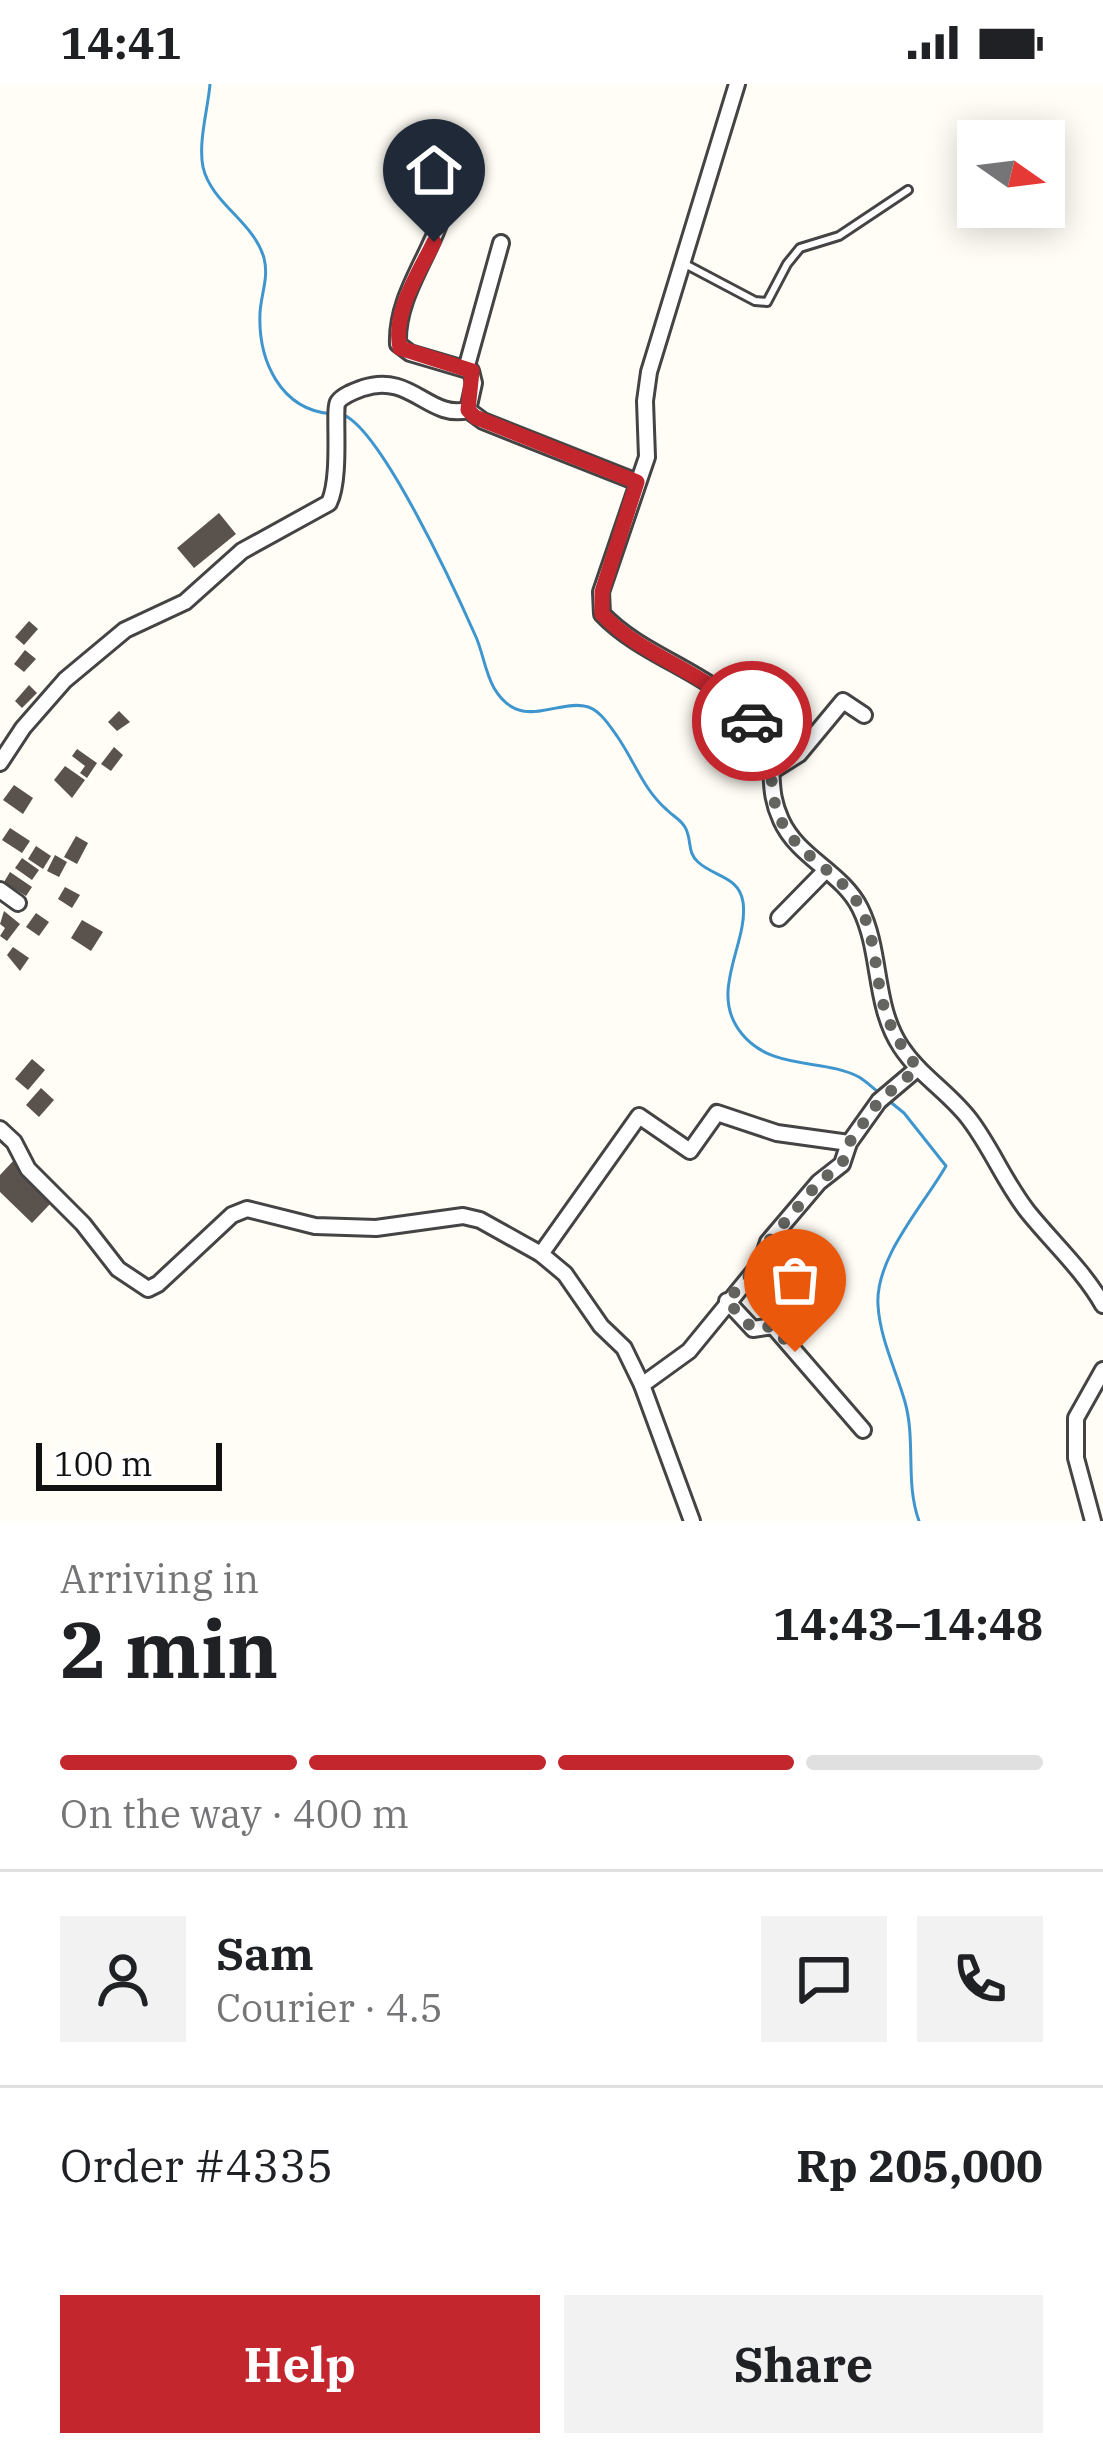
<!DOCTYPE html>
<html lang="en">
<head>
<meta charset="utf-8">
<style>
	:root { --surface:#fff; --page:#f2f2f2; --text:#202124; --muted:#757577; --line:#e0e0e0; --accent:#c4262e }
	body { margin:0; font-family:"IBM Plex Serif",serif; background:var(--page); color:var(--text); height:100vh; display:flex; flex-direction:column; font-size:45px; white-space:nowrap }
	* { box-sizing:border-box; margin:0 }
	p { font-size:39px; color:var(--muted) }
	.icon { flex:none; width:66px; height:66px; fill:none; stroke:currentColor; stroke-width:2; stroke-linecap:round; stroke-linejoin:round }
	.map { position:relative; height:1437px; overflow:hidden }
	.drawer { display:flex; flex-direction:column; background:var(--surface); flex:1 }
	.drawer>* { flex:none }
	.needle { width:78px; rotate:104deg }
	.controls { position:absolute; left:957px; top:36px; display:grid; gap:24px }
	.controls a { display:grid; place-items:center; width:108px; height:108px; border-radius:0px; background:var(--surface); box-shadow:0 6px 30px #0003; font-size:60px }
	.scale { position:absolute; left:36px; bottom:30px; width:186px; box-sizing:border-box; padding-left:12px; border:6px solid #111; border-top:0; font-size:33px; line-height:42px; white-space:nowrap; color:#111; -webkit-text-stroke:9px #fff; paint-order:stroke }
	.pin { position:absolute; display:grid; place-items:center; width:102px; height:102px; color:#fff; margin:-123px -51px; border-radius:50% 50% 50% 0; rotate:-45deg; box-shadow:0 0 12px #0007 }
	.pin .icon { rotate:45deg }
	.courier { position:absolute; display:grid; place-items:center; width:120px; height:120px; margin:-60px; border:9px solid #c4262e; border-radius:50%; background:#fff; color:#222; box-shadow:0 3px 15px #0007 }
	.head em { font-style:normal; font-weight:700 }
	.head div { display:flex; flex-direction:column-reverse }
	.head { display:flex; align-items:center; justify-content:space-between; height:204px; padding:0 60px }
	h1 { font-size:78px; font-weight:700; line-height:90px }
	.bar { display:grid; grid-template-columns:repeat(4,1fr); gap:18px 12px; align-content:center; height:144px; padding:0 60px }
	.bar i { height:15px; border-radius:9px; background:var(--line) }
	.bar .selected { background:var(--accent) }
	.bar p { grid-column:span 4 }
	.line { display:flex; align-items:center; gap:30px; padding:0 60px; border-top:3px solid var(--line) }
	.line div { flex:1 }
	.round { display:grid; place-items:center; flex:none; width:126px; height:126px; border-radius:0px; background:var(--page) }
	.action { display:flex; gap:24px; margin-top:auto; padding:24px 60px }
	.action a { flex:1; height:138px; border-radius:0px; background:var(--accent); color:#fff; font-size:48px; font-weight:700; line-height:138px; text-align:center }
	.action a+a { background:var(--page); color:var(--text) }
	.status { display:flex; justify-content:space-between; align-items:center; height:84px; padding:0 60px; background:var(--surface); direction:ltr }
	.status svg { height:33px; fill:currentColor }
	.map>svg:first-child { display:block }
	.lines { fill:none; stroke-linecap:round; stroke-linejoin:round }
	.stream { stroke:#3f96cf; stroke-width:3 }
	.building { fill:#5a524d }
	.service-casing { stroke:#444; stroke-width:12 }
	.minor-casing { stroke:#444; stroke-width:20 }
	.service { stroke:#fff; stroke-width:6 }
	.minor { stroke:#fff; stroke-width:14 }
	.done { stroke:#646461; stroke-width:12; stroke-dasharray:0 21.6 }
	.route { stroke:#c4262e; stroke-width:15 }
</style>
</head>
<body>
<div class="status"><b>14:41</b><svg viewBox="0 0 49 12"><path d="M0 12V9h3v3zM5 12V6h3v6zM10 12V3h3v9zM15 12V0h3v12zM26 1h20v11H26zM47 4h2v5h-2z"/></svg></div>
<div class="map">
<svg width="1103" height="1437" viewBox="0 0 1103 1437">
	<rect width="100%" height="100%" fill="#fffdf5"/>
	<g class="lines">
		<g class="stream">
			<path d="M 210,0 C 208,25 198,58 203,83 C 211,119 254,138 264,174 C 269,194 261,210 260,229 C 258,276 280,326 332,330"/>
			<path d="M 341,330 C 380,341 457,510 476,553 C 483,569 485,588 494,604 C 520,648 556,616 584,622 C 599,624 609,641 617,652 C 635,678 643,705 667,726 C 674,733 682,736 686,745 C 692,758 687,768 698,778 C 714,793 739,792 743,818 C 749,860 707,908 742,950 C 772,987 823,974 859,993 C 867,998 874,1005 881,1010"/>
			<path d="M 888,1016 L 904,1029 L 946,1082 C 923,1122 875,1174 878,1221 C 880,1255 896,1286 905,1318 C 916,1357 905,1399 919,1437"/>
		</g>
	</g>
	<g class="building">
		<path d="M 219,429 L 236,450 L 194,484 L 177,464 Z"/>
		<path d="M 29,537 L 38,545 L 24,561 L 15,553 Z"/>
		<path d="M 25,566 L 36,575 L 24,588 L 14,580 Z"/>
		<path d="M 29,601 L 37,609 L 22,624 L 15,617 Z"/>
		<path d="M 119,627 L 130,638 L 117,647 L 108,638 Z"/>
		<path d="M 114,663 L 123,671 L 111,687 L 101,680 Z"/>
		<path d="M 77,665 L 97,679 L 87,694 L 80,689 L 85,682 L 72,672 Z"/>
		<path d="M 65,682 L 85,696 L 72,714 L 54,696 Z"/>
		<path d="M 14,701 L 33,714 L 23,730 L 3,716 Z"/>
		<path d="M 10,744 L 30,757 L 22,769 L 2,756 Z"/>
		<path d="M 76,752 L 88,759 L 77,780 L 64,773 Z"/>
		<path d="M 36,762 L 51,772 L 43,785 L 28,775 Z"/>
		<path d="M 55,771 L 67,778 L 59,793 L 47,787 Z"/>
		<path d="M 22,774 L 39,786 L 32,796 L 15,784 Z"/>
		<path d="M 10,788 L 32,803 L 26,812 L 4,798 Z"/>
		<path d="M 65,803 L 80,811 L 72,824 L 58,815 Z"/>
		<path d="M 4,827 L 20,840 L 7,857 L 0,852 L 5,844 L 0,840 Z"/>
		<path d="M 36,829 L 49,838 L 39,852 L 26,843 Z"/>
		<path d="M 82,836 L 103,848 L 91,867 L 71,854 Z"/>
		<path d="M 13,863 L 29,874 L 20,887 L 7,871 Z"/>
		<path d="M 32,975 L 45,986 L 28,1006 L 15,995 Z"/>
		<path d="M 41,1004 L 54,1016 L 39,1033 L 26,1021 Z"/>
		<path d="M 15,1075 L 25,1085 L 21,1089 L 51,1119 L 32,1139 L 0,1108 L 0,1091 Z"/>
	</g>
	<g class="lines">
		<defs>
			<path id="service" d="M 685,180 L 755,217 L 767,218 L 787,180 L 800,164 L 839,152 L 908,106"/>
			<g id="minor">
				<path d="M 737,0 L 649,288 L 645,317 L 647,373 L 601,508 L 602,530 C 644,574 710,587 750,635 C 784,677 762,695 781,736 C 798,774 842,788 860,824 C 882,868 873,921 901,963 C 920,992 950,1009 970,1036 C 992,1065 1005,1099 1028,1128 C 1053,1159 1083,1186 1103,1221"/>
				<path d="M 441,135 C 427,176 396,215 398,260 L 410,269 L 471,287 L 474,299 L 468,326"/>
				<path d="M 466,285 L 501,159"/>
				<path d="M 0,679 L 23,644 L 65,596 L 125,546 L 185,518 L 242,467 L 329,419 C 342,392 333,325 338,318 C 343,311 355,307 363,304 C 411,288 429,336 468,326 L 483,337 L 637,398"/>
				<path d="M 772,687 L 799,670 L 843,617 L 864,631"/>
				<path d="M 0,806 L 18,819"/>
				<path d="M 779,834 L 826,786"/>
				<path d="M 0,1045 L 14,1058 L 28,1085 L 83,1140 L 118,1185 L 148,1205 L 158,1200 L 232,1131 L 247,1125 L 315,1142 L 376,1144 L 463,1132 L 480,1136 L 541,1170 L 565,1190 L 601,1242 L 624,1264 L 642,1301 L 692,1437"/>
				<path d="M 541,1170 L 639,1032 L 690,1067 L 717,1029 L 777,1049 L 849,1059"/>
				<path d="M 727,1217 L 753,1245 L 773,1242 L 863,1346"/>
				<path d="M 642,1301 L 689,1267 L 761,1179 L 768,1158 L 819,1098 L 842,1080 L 849,1059 L 879,1017 L 918,984"/>
				<path d="M 1093,1437 L 1076,1374 L 1076,1334 L 1103,1286"/>
			</g>
		</defs>
		<use href="#service" class="service-casing"/>
		<use href="#minor" class="minor-casing"/>
		<use href="#service" class="service"/>
		<use href="#minor" class="minor"/>
	</g>
	<g class="lines">
		<path class="done" d="M 752,637 C 781,674 764,694 779,732 C 795,772 839,786 859,821 C 874,849 875,881 881,911 C 887,940 900,962 918,984 L 879,1017 L 849,1059 L 842,1080 L 819,1098 L 768,1158 L 760,1179 L 727,1217 L 753,1245 L 773,1242 L 795,1268"/>
		<path class="route" d="M 434,158 C 419,189 392,228 400,264 L 472,287 L 468,326 L 475,333 L 637,398 L 602,508 L 602,530 C 644,575 710,588 752,637"/>
	</g>
</svg>
<div class="controls">
<a><svg class="needle" viewBox="-14 -14 28 28"><path d="M0-13l5 13h-10z" fill="#e53935"/><path d="M0 13l5-13h-10z" fill="#757577"/></svg></a>
</div>
<div class="scale">100 m</div>
<div class="pin" style="left:795px;top:1268px;background:#ea580c"><svg class="icon" aria-label="bag" viewBox="0 0 24 24"><path d="M5 8h14l-1 12H6zM9 8a3 3 0 0 1 6 0"/></svg></div>
<div class="pin" style="left:434px;top:158px;background:#1f2937"><svg class="icon" aria-label="home" viewBox="0 0 24 24"><path d="M3 11l9-7 9 7M6 9v11h12V9"/></svg></div>
<div class="courier" style="left:752px;top:637px"><svg class="icon" aria-label="car" viewBox="0 0 24 24"><path d="M5 17H2v-5l4-1 3-4h7l3 4 3 1v5h-3M9 17h6M6 11h13"/><circle cx="7" cy="17" r="2"/><circle cx="17" cy="17" r="2"/></svg></div>
</div>
<section class="drawer">
<div class="head"><div><h1>2 min</h1><p>Arriving in</p></div><em>14:43–14:48</em></div>
<div class="bar"><i class="selected"></i><i class="selected"></i><i class="selected"></i><i></i><p>On the way · 400 m</p></div>
<div class="line" style="height:216px"><a class="round"><svg class="icon" aria-label="person" viewBox="0 0 24 24"><circle cx="12" cy="8" r="4"/><path d="M4 21q1-7 8-7t8 7"/></svg></a><div><b>Sam</b><p>Courier · 4.5</p></div><a class="round"><svg class="icon" aria-label="chat" viewBox="0 0 24 24"><path d="M4 5h16v11H9l-5 4z"/></svg></a><a class="round"><svg class="icon" aria-label="phone" viewBox="0 0 24 24"><path d="M5 4h4l2 5-3 2q2 4 5 5l2-3 5 2v4C11 20 4 13 5 4z"/></svg></a></div>
<div class="line" style="height:156px"><div>Order #4335</div><b>Rp 205,000</b></div>
<div class="action"><a>Help</a><a>Share</a></div>
</section>
</body>
</html>
